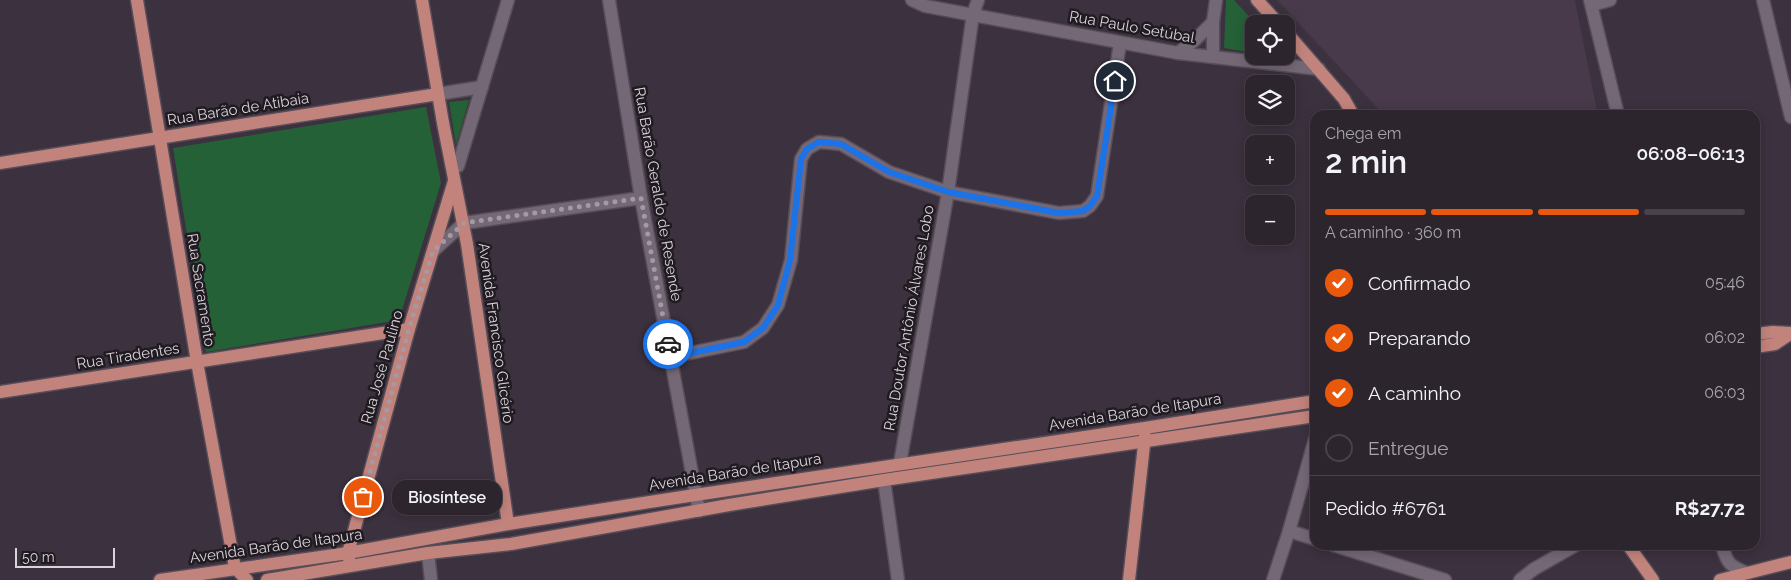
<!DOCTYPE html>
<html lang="pt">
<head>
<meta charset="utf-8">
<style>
	:root { --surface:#2d252e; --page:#352d36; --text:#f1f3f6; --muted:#a7a5aa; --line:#48424a; --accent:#ea580c }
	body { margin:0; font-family:Raleway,sans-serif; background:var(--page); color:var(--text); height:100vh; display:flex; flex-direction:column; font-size:19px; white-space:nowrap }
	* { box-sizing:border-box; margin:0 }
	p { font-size:16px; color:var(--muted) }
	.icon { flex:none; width:28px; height:28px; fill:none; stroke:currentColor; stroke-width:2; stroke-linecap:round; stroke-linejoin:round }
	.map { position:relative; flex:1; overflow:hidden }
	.panel { position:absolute; left:1310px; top:110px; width:450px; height:440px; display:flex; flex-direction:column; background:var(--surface); border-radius:15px; box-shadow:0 2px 12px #0003,0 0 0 1px var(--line) }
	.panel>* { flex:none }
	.buttons { position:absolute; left:1245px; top:15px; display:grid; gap:10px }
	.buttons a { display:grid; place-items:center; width:50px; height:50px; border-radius:10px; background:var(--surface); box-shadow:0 2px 12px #0003,0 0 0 1px var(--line); font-size:25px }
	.scale { position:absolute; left:15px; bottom:12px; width:100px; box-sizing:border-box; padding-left:5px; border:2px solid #dad3db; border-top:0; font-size:14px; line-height:18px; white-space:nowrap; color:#dad3db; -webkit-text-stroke:4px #201b21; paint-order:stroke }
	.pin { position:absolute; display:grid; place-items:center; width:42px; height:42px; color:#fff; margin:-21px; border:2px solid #fff; border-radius:50%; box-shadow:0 1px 5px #0007 }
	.courier { position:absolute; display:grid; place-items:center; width:50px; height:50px; margin:-25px; border:4px solid #1a73e8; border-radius:50%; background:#fff; color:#222; box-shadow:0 1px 6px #0007 }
	.bubble { position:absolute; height:35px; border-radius:15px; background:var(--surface); box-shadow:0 2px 12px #0003,0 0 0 1px var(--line); font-size:16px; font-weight:600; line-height:35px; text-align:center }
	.headline em { font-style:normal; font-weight:600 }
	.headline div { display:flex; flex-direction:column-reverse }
	.headline { display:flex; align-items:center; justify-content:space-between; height:85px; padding:0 15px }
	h1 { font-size:32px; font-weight:600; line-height:38px }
	.bar { display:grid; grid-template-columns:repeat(4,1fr); gap:8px 5px; align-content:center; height:60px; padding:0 15px }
	.bar i { height:6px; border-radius:4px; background:var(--line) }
	.bar .active { background:var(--accent) }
	.bar p { grid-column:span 4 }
	.line { display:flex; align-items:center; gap:12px; padding:0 15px; border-top:1px solid var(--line) }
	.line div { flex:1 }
	ol { padding:0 15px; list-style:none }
	li { display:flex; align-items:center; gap:15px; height:55px }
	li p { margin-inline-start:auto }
	li .icon { padding:5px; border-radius:50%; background:var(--accent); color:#fff; stroke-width:4 }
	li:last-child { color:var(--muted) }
	li i { width:28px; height:28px; border:2px solid var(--line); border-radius:50% }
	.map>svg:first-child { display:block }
	.built { fill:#48394b }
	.green { fill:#256137 }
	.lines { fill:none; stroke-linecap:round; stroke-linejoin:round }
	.minor-casing { stroke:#564d58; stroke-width:15 }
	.major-casing { stroke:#564d58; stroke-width:15 }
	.minor { stroke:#746776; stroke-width:12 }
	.major { stroke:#c2837c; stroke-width:12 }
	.done { stroke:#a39aa4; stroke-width:5; stroke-dasharray:0 9 }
	.route { stroke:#1a73e8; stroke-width:6 }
	.labels { text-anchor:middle; stroke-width:5; stroke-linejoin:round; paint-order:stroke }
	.street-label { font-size:15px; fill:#dad3db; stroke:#201b21 }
</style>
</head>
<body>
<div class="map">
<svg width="1791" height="580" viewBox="0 0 1791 580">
	<rect width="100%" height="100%" fill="#3c313e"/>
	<path class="built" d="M 1277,0 L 1575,0 L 1598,115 L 1384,115 Z"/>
	<g class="green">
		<path d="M 1226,0 L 1234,0 L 1256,24 L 1254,24 L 1254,53 L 1224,48 Z"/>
		<path d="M 469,100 L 456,145 L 449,102 Z"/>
		<path d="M 426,107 L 441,183 L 399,320 L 206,352 L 173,148 Z"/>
	</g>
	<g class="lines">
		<defs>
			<g id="minor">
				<path d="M 609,0 L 641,198 L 699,511"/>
				<path d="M 912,0 L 925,6 L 1178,53 L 1319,69"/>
				<path d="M 1590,0 L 1618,115"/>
				<path d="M 1763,0 L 1791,117"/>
				<path d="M 1592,5 L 1610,0"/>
				<path d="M 1178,53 L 1195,40 L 1213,22"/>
				<path d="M 1213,57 L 1213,22 L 1216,0"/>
				<path d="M 438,94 L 482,87"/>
				<path d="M 458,166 L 508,0"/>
				<path d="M 433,251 L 464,223 L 641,198"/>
				<path d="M 671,357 L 744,342 L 763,328 L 778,305 L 791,260 L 801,159 L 807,149 L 819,142 L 841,144 L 889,172 L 948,192 L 1059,213 L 1083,211 L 1090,206 L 1097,196 L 1120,43"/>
				<path d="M 900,463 L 948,192 L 973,14 L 978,0"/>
				<path d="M 884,480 L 898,580"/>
				<path d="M 1289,531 L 1315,539"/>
				<path d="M 1333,545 L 1445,580"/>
				<path d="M 1722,545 C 1727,564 1730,566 1747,573"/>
				<path d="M 428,553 L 431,580"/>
				<path d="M 1273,580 L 1289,531 L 1315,439"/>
				<path d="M 1520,580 L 1534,569 L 1576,545"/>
			</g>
			<g id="major">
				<path d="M 137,0 L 197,362 L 235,568 L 247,580"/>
				<path d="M 422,0 L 443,123 L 467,244 L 508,524"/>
				<path d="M 1257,0 L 1279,24"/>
				<path d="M 1286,32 L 1344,99 L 1353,115"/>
				<path d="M 0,163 L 438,94"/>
				<path d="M 1755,334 L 1773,332 L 1791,333"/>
				<path d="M 1755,347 L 1775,344 L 1790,334"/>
				<path d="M 0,392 L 409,329"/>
				<path d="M 1628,545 L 1653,580"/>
				<path d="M 349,559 L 348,553 L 409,329 L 454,181"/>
				<path d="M 160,580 L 348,553 L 508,524 L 695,495 L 1145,428 L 1315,401"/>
				<path d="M 267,580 L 428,553 L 511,544 L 729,505 L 884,480 L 1315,416"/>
				<path d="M 1129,580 L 1145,436"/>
				<path d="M 1720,580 L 1791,562"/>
			</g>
		</defs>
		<use href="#minor" class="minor-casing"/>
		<use href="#major" class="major-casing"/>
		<use href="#minor" class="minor"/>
		<use href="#major" class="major"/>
	</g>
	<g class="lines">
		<path class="done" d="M 363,497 L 409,329 L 433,251 L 464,223 L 641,198 L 668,344"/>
		<path class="route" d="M 668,344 L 671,357 L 744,342 L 763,328 L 778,305 L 790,260 L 801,159 L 807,149 L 819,142 L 841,144 L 889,172 L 948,192 L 1059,213 L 1083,211 L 1090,206 L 1097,196 L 1115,81"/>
	</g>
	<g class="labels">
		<g class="street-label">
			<text transform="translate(1132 27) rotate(10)" y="5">Rua Paulo Setúbal</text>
			<text transform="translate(238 109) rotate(-9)" y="5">Rua Barão de Atibaia</text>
			<text transform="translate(658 194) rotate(80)" y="5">Rua Barão Geraldo de Resende</text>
			<text transform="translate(201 290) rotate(81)" y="5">Rua Sacramento</text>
			<text transform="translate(909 318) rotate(-80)" y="5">Rua Doutor Antônio Álvares Lobo</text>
			<text transform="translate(496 333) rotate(82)" y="5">Avenida Francisco Glicério</text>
			<text transform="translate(128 356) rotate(-9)" y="5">Rua Tiradentes</text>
			<text transform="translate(382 367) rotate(-74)" y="5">Rua José Paulino</text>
			<text transform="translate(1135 412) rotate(-9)" y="5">Avenida Barão de Itapura</text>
			<text transform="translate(735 472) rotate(-9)" y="5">Avenida Barão de Itapura</text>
			<text transform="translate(276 546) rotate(-8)" y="5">Avenida Barão de Itapura</text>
		</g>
	</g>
</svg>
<div class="buttons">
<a><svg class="icon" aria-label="locate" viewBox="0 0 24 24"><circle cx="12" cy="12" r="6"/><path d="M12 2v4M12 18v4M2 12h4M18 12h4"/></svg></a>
<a><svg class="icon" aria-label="layers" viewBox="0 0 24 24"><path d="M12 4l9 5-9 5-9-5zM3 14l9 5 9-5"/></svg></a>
<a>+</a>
<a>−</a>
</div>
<div class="scale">50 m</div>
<div class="pin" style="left:363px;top:497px;background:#ea580c"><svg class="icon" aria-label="bag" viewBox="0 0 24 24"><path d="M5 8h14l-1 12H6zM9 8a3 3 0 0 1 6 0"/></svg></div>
<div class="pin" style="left:1115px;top:81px;background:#1f2937"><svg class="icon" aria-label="home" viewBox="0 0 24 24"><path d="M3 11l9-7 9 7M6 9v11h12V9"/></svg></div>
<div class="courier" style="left:668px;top:344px"><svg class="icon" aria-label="car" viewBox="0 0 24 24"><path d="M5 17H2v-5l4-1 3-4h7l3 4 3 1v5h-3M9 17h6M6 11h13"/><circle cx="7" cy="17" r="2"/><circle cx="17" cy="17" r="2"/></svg></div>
<div class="bubble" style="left:392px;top:480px;width:110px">Biosíntese</div>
<section class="panel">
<div class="headline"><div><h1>2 min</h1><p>Chega em</p></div><em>06:08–06:13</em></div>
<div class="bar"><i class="active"></i><i class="active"></i><i class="active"></i><i></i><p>A caminho · 360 m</p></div>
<ol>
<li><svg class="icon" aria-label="check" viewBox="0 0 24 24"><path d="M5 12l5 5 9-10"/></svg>Confirmado<p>05:46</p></li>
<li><svg class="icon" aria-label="check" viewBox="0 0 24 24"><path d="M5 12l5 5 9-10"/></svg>Preparando<p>06:02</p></li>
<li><svg class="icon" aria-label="check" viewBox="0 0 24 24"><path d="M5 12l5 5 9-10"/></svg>A caminho<p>06:03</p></li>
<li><i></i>Entregue</li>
</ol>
<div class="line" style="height:65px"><div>Pedido #6761</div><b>R$27.72</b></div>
</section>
</div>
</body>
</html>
